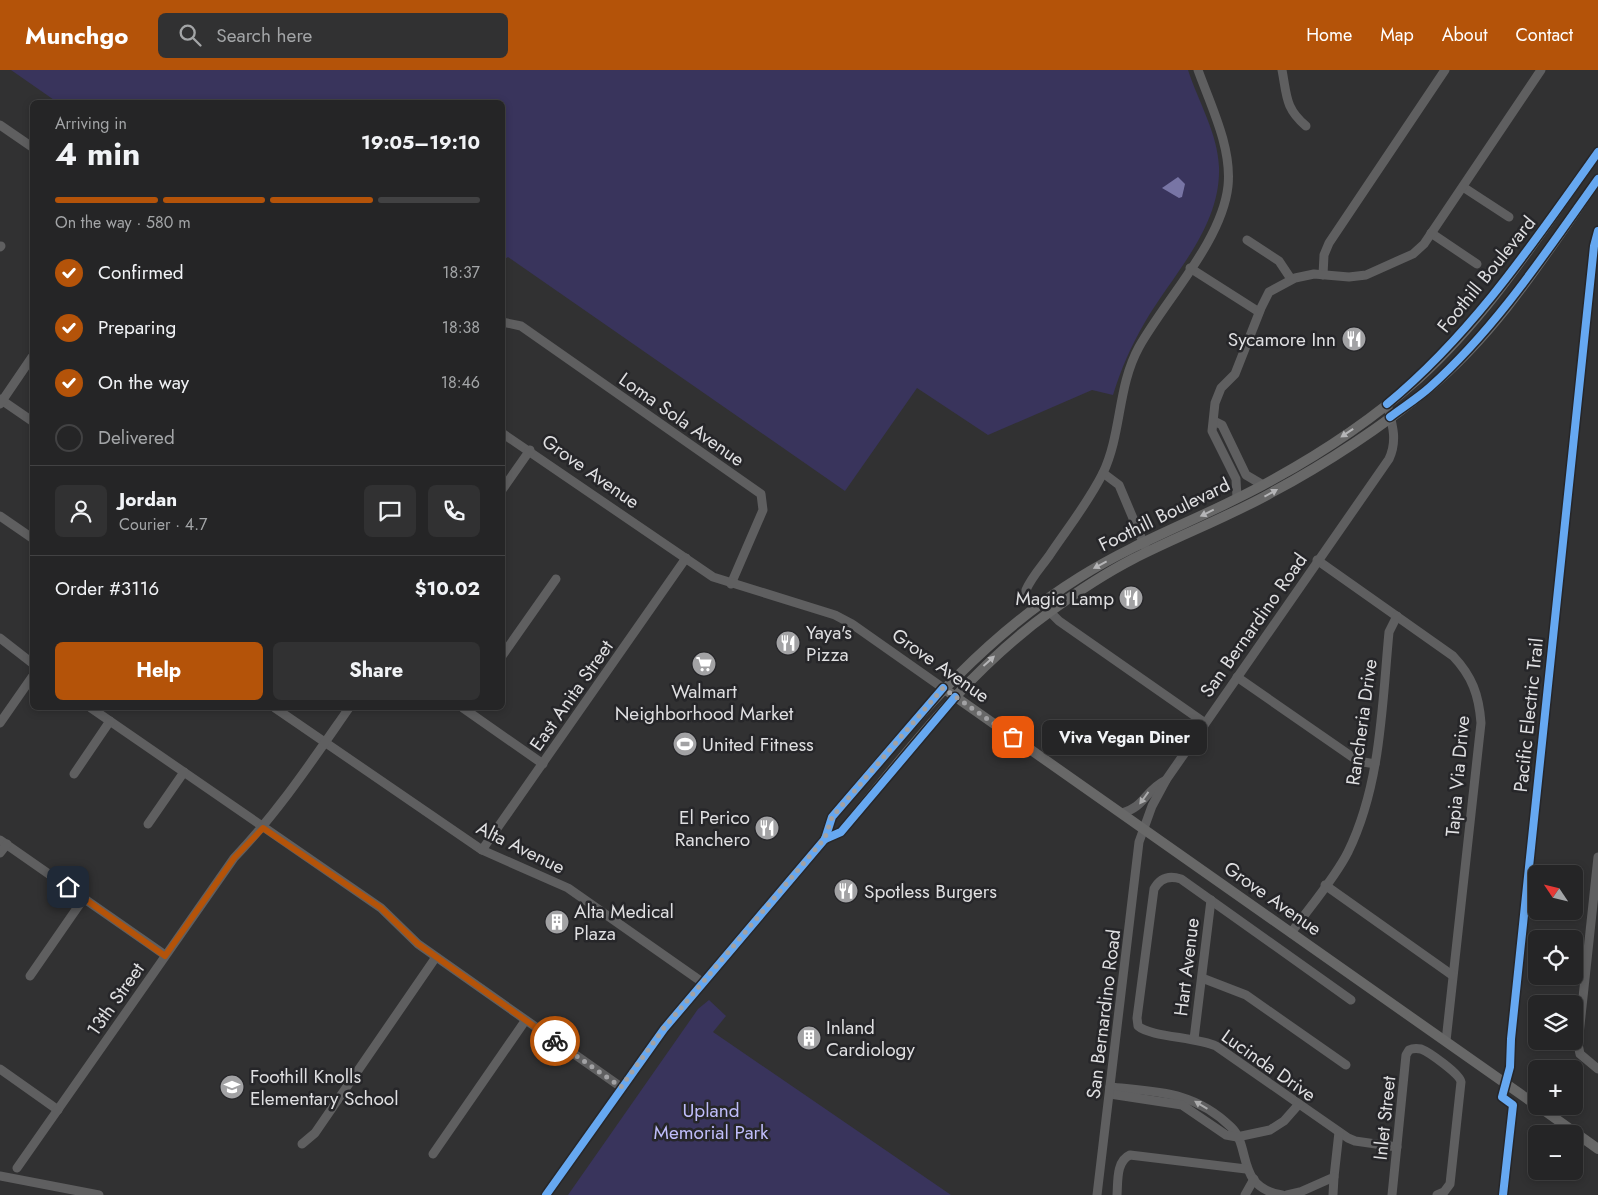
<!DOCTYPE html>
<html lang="en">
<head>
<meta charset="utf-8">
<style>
	:root { --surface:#252526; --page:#313132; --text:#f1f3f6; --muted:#a3a5a7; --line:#424243; --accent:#b45309 }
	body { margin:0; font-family:Jost,sans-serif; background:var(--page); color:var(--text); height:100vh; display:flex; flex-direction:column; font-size:19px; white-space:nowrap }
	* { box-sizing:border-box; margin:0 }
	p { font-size:16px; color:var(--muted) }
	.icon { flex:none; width:28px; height:28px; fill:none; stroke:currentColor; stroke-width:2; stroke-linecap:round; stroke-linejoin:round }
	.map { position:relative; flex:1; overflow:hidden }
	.panel { position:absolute; left:30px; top:30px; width:475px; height:610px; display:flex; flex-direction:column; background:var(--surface); border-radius:8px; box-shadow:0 2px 8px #0003,0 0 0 1px var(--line) }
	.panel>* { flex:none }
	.needle { width:32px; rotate:305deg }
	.controls { position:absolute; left:1528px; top:795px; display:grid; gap:10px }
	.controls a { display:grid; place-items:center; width:55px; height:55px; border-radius:8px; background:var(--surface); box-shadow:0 2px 8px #0003,0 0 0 1px var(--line); font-size:25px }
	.pin { position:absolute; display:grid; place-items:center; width:42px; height:42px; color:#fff; margin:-21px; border-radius:10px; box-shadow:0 2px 8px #0006 }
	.courier { position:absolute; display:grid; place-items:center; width:50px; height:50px; margin:-25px; border:4px solid #b45309; border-radius:50%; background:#fff; color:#222; box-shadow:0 1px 6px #0007 }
	.bubble { position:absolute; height:35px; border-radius:8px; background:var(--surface); box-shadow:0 2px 8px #0003,0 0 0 1px var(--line); font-size:16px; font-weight:700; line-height:35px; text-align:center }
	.summary em { font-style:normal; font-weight:700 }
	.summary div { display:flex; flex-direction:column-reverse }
	.summary { display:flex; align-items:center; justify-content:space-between; height:85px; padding:0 25px }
	h1 { font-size:32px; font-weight:700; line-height:38px }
	.bar { display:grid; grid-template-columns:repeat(4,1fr); gap:8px 5px; align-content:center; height:60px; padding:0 25px }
	.bar i { height:6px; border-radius:4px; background:var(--line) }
	.bar .current { background:var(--accent) }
	.bar p { grid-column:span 4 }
	.line { display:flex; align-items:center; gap:12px; padding:0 25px; border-top:1px solid var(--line) }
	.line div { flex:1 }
	.round { display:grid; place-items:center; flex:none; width:52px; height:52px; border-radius:8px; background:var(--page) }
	ol { padding:0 25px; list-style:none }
	li { display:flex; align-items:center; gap:15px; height:55px }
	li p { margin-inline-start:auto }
	li .icon { padding:5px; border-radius:50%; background:var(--accent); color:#fff; stroke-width:4 }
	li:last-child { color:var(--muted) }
	li i { width:28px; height:28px; border:2px solid var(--line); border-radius:50% }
	.action { display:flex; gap:10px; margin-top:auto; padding:10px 25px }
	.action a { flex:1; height:58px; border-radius:8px; background:var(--accent); color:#fff; font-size:20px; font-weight:700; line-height:58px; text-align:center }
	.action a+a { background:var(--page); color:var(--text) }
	header { display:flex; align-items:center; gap:30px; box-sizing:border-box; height:70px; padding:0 25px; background:var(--accent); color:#fff }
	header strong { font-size:24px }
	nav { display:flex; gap:28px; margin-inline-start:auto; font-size:18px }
	.search { width:350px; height:45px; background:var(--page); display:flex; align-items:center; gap:12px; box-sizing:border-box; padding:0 18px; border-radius:8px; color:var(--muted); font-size:19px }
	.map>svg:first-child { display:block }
	.green { fill:#39345c }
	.water { fill:#7875a5 }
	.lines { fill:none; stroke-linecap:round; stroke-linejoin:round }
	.minor { stroke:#5f5f60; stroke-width:9 }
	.major { stroke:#686868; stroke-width:10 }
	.cycleway-casing { stroke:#262629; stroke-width:11 }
	.cycleway { stroke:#66a8f1; stroke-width:8 }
	.oneway { fill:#b5b5b7 }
	.oneway2 { fill:#acacad }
	.done { stroke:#a2a2a4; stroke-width:5; stroke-dasharray:0 9 }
	.route { stroke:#b45309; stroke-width:6 }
	.labels { text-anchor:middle; stroke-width:5; stroke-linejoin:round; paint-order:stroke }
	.street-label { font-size:19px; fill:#dfdfe1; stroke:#262629 }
	.poi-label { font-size:19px; fill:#dfdfe1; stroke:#262629; text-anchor:start }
	.park-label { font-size:19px; fill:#bfbdfa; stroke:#262629 }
</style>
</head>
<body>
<header>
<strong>Munchgo</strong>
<div class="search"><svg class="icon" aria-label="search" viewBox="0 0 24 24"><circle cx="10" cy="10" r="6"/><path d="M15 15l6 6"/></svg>Search here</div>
<nav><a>Home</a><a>Map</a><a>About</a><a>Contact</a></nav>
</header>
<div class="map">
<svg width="1598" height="1125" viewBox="0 0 1598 1125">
	<rect width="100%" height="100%" fill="#313132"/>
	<g class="green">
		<path d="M 11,0 L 1188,0 C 1198,31 1218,64 1219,97 C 1221,157 1173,204 1145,252 C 1131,276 1121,299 1113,325 L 1092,320 L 988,365 L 917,318 L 845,421 L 508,187 L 503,190 L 502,32 L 57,32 Z"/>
		<path d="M 709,930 L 726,946 L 713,962 L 951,1125 L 568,1125 L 698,939 Z"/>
	</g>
	<path class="water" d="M 1178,107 L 1185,114 L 1182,127 L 1179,128 L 1162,118 Z"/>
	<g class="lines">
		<g class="minor">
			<path d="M 1282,0 C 1287,26 1285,38 1306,56"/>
			<path d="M 0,55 L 32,77"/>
			<path d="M 1463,117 L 1509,147"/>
			<path d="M 1431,163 L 1477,194"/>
			<path d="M 1247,170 L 1279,191 L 1291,209"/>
			<path d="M 0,177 L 1,176"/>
			<path d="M 1190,198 L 1259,242"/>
			<path d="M 1323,205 L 1324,185 L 1329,173 L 1445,0"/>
			<path d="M 502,252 L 521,256 L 761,424 L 763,440 L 731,514"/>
			<path d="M 0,329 L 32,351"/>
			<path d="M 0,334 L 32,287"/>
			<path d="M 1214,351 L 1222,355 L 1246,405 L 1263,415"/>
			<path d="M 502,363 L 713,507 L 835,545 L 852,554 L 943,618"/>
			<path d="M 1103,403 L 1119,415 L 1146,479"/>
			<path d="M 502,420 L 530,380"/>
			<path d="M 1237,428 L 1236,409 L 1212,361 L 1215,333 L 1221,318 L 1235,304 L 1261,238 L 1269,222 L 1295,208 L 1314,204 L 1349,207 L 1366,205 L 1413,184 L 1424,174 L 1541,0"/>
			<path d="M 0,446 L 32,468"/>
			<path d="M 1317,490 L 1453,586 C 1472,606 1479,625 1481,653 L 1446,971"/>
			<path d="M 1034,539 L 1026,525 L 1026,520 C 1031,508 1041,497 1049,486 C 1067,459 1088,433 1103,403 C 1122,363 1117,317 1139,277 C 1166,229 1222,171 1228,116 C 1232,78 1211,36 1198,0"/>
			<path d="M 1049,541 L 1059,551 L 1205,653"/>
			<path d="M 0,568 L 32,593"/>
			<path d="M 502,586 L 556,509"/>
			<path d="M 1237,607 L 1358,691 L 1375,694"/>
			<path d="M 91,638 L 381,838 L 418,874 L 621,1017"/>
			<path d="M 275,638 L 482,780 L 568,818 L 702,912"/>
			<path d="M 463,638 L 543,694"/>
			<path d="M 0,653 L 32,607"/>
			<path d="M 74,704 L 110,651"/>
			<path d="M 1122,743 C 1145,737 1144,721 1166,710"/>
			<path d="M 148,754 L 184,702"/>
			<path d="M 0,770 L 165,885"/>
			<path d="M 482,780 L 686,488"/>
			<path d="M 0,783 L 7,774"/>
			<path d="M 1598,787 L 1578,974 L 1580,984 L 1598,999"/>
			<path d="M 1325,815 L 1452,905"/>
			<path d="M 1291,863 C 1309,838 1335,808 1348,782 C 1381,715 1382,635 1389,562 L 1397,546"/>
			<path d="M 30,906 L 84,828"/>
			<path d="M 1202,908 L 1246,925 L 1346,995"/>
			<path d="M 1351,930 L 1181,809 C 1169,805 1160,808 1154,819 L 1137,948 L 1138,956 C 1150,967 1197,967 1216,976 L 1348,1068 L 1355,1071 L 1397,1077"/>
			<path d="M 1194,969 L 1211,830"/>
			<path d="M 0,999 L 58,1040"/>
			<path d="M 1110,1017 C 1158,1022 1194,1021 1231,1057 C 1252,1077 1235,1117 1282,1125"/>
			<path d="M 1110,1024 L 1182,1035 L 1226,1065 L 1237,1067 L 1270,1060 L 1284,1051 L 1299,1034"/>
			<path d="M 302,1074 L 315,1063 L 436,887"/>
			<path d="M 433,1084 L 525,951"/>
			<path d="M 17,1098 L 234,788 C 279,741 312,691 349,638"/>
			<path d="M 0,1106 L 99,1125"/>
			<path d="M 1097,1125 L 1139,772 L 1152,736 L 1166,710 L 1389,389 C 1398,370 1392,353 1387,334"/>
			<path d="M 1117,1125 C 1118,1112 1116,1091 1130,1085 L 1246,1099"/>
			<path d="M 1245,1125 L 1254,1109"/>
			<path d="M 1287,1125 L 1300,1122 L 1334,1107 L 1339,1062"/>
			<path d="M 1333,1125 L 1334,1107"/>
			<path d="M 1392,1125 L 1406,985 L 1409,980 C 1413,978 1416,978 1421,979 C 1429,982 1460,1004 1461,1012 L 1450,1114 L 1444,1122 L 1437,1125"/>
		</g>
		<g class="major">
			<path d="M 943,618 L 1536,1035"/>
			<path d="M 825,769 L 841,762 C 906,684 967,601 1051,541 C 1077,522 1104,504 1133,489 C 1178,466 1226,448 1271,423 C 1325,394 1380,358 1428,319 C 1498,262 1547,182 1598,109"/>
			<path d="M 1538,1036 L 1598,1079"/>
			<path d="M 546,1125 L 664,959 L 825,769 L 832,747 C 910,656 977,571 1080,507 C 1142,468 1211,445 1274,409 C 1325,381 1375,347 1418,309 C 1490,244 1542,160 1598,82"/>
		</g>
		<defs>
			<g id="cycleway">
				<path d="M 1387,334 C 1473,263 1534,172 1598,82"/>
				<path d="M 1390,347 C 1403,337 1418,328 1430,317 C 1497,257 1546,182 1598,109"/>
				<path d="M 825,769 L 841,762 L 955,627"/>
				<path d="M 546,1125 L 664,959 L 825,769 L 832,747 L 943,618"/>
				<path d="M 1503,1125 L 1513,1035 L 1502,1027 L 1510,997 L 1511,969 L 1594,176 L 1598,161"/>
			</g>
		</defs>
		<use href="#cycleway" class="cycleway-casing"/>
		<use href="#cycleway" class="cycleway"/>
	</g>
	<defs><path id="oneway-solid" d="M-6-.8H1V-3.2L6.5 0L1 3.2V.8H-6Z" transform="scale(1.25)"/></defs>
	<g class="oneway">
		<use href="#oneway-solid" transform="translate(1347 363) rotate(146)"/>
		<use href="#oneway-solid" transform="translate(1271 423) rotate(-29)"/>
		<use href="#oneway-solid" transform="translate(1207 443) rotate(154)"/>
		<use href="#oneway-solid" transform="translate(1100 495) rotate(152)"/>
		<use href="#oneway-solid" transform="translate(989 591) rotate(-42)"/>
	</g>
	<g class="oneway2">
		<use href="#oneway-solid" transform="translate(1144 728) rotate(126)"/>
		<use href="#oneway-solid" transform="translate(1201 1035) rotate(-149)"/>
	</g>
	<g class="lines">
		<path class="done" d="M 555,971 L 621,1017 L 664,958 L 825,768 L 832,747 L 943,618 L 1013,667"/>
		<path class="route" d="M 68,817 L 165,886 L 234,788 L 263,758 L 381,838 L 418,874 L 555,971"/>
	</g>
	<defs>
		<symbol id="restaurant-disc" viewBox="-11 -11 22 22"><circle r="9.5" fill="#a2a2a4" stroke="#262629"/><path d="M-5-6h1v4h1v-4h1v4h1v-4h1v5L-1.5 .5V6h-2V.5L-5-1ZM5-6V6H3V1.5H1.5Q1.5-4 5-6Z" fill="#fff"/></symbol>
		<symbol id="supermarket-disc" viewBox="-11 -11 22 22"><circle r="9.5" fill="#a2a2a4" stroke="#262629"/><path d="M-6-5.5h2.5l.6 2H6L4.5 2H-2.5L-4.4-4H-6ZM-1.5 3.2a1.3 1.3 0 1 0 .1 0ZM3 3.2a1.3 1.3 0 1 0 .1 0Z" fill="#fff"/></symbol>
		<symbol id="stadium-disc" viewBox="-11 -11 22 22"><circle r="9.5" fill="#a2a2a4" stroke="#262629"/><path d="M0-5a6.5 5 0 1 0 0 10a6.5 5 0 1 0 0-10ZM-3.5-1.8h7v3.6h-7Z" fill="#fff"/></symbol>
		<symbol id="building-disc" viewBox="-11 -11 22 22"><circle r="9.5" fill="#a2a2a4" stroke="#262629"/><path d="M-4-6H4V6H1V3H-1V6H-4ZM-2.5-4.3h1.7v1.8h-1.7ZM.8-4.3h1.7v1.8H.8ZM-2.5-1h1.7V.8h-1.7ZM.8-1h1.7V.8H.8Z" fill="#fff"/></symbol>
		<symbol id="school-disc" viewBox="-11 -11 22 22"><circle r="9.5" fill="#a2a2a4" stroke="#262629"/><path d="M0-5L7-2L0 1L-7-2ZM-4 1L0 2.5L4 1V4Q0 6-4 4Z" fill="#fff"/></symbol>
	</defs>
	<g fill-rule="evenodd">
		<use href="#restaurant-disc" x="1340" y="255" width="28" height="28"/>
		<use href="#restaurant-disc" x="1117" y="514" width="28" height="28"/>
		<use href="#restaurant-disc" x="774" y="559" width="28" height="28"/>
		<use href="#supermarket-disc" x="690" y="580" width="28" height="28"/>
		<use href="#stadium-disc" x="671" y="660" width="28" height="28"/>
		<use href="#restaurant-disc" x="753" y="744" width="28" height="28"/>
		<use href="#restaurant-disc" x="832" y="807" width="28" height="28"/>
		<use href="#building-disc" x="543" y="838" width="28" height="28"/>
		<use href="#building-disc" x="795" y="954" width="28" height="28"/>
		<use href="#school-disc" x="218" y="1003" width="28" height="28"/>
	</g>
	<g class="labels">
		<g class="street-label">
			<text transform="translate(1486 204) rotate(-51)" y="7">Foothill Boulevard</text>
			<text transform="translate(682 349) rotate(35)" y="7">Loma Sola Avenue</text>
			<text transform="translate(591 401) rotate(35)" y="7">Grove Avenue</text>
			<text transform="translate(1164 444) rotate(-26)" y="7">Foothill Boulevard</text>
			<text transform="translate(1253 555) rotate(-55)" y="7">San Bernardino Road</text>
			<text transform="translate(941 595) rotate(35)" y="7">Grove Avenue</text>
			<text transform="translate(571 625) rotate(-55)" y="7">East Anita Street</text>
			<text transform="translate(1528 645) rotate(-84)" y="7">Pacific Electric Trail</text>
			<text transform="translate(1361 652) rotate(-82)" y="7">Rancheria Drive</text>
			<text transform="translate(1457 706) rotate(-85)" y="7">Tapia Via Drive</text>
			<text transform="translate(521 777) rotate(26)" y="7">Alta Avenue</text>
			<text transform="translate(1273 828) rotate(35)" y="7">Grove Avenue</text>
			<text transform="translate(1186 897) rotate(-83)" y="7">Hart Avenue</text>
			<text transform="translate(115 929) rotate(-55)" y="7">13th Street</text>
			<text transform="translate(1103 944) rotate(-83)" y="7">San Bernardino Road</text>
			<text transform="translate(1269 995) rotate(35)" y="7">Lucinda Drive</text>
			<text transform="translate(1384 1048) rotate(-84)" y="7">Inlet Street</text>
		</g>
		<g class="poi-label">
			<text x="1336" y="276" text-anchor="end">Sycamore Inn</text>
			<text x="1114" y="535" text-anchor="end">Magic Lamp</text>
			<text x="806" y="569">Yaya's<tspan x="806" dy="22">Pizza</tspan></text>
			<text x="704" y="628" text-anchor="middle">Walmart<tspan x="704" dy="22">Neighborhood Market</tspan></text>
			<text x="702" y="681">United Fitness</text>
			<text x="750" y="754" text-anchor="end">El Perico<tspan x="750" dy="22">Ranchero</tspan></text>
			<text x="864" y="828">Spotless Burgers</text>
			<text x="574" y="848">Alta Medical<tspan x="574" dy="22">Plaza</tspan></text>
			<text x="826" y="964">Inland<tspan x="826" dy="22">Cardiology</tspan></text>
			<text x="250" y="1013">Foothill Knolls<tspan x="250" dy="22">Elementary School</tspan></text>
		</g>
		<g class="park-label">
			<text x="711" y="1047">Upland<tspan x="711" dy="22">Memorial Park</tspan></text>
		</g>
	</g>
</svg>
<div class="controls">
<a><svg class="needle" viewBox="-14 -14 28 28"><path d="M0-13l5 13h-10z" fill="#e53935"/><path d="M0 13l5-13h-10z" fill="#a3a5a7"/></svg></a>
<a><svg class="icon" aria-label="locate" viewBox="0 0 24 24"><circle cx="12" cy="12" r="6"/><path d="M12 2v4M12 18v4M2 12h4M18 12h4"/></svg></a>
<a><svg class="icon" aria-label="layers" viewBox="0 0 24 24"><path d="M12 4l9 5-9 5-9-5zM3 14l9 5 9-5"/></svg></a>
<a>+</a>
<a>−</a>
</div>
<div class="pin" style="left:1013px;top:667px;background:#ea580c"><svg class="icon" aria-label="bag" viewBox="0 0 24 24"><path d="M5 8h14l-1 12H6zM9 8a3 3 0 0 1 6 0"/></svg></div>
<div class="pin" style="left:68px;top:817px;background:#1f2937"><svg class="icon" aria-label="home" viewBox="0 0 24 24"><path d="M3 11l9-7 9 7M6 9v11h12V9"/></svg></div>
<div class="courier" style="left:555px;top:971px"><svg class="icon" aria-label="bike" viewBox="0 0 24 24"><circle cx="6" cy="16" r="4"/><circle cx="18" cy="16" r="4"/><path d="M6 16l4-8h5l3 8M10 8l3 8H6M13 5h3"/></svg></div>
<div class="bubble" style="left:1042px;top:650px;width:165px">Viva Vegan Diner</div>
<section class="panel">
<div class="summary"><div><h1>4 min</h1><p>Arriving in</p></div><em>19:05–19:10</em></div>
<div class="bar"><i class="current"></i><i class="current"></i><i class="current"></i><i></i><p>On the way · 580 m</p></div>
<ol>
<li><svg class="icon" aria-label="check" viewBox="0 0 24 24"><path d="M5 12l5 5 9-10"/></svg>Confirmed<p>18:37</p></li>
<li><svg class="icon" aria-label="check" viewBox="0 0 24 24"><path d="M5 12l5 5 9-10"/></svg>Preparing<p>18:38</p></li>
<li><svg class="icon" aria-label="check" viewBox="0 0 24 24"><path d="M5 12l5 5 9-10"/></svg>On the way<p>18:46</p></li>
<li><i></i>Delivered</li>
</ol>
<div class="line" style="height:90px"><a class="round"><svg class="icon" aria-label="person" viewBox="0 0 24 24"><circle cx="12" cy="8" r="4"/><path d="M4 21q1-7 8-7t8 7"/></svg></a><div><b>Jordan</b><p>Courier · 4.7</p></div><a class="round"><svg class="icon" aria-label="chat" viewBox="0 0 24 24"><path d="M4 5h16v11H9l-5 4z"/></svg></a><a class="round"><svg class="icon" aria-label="phone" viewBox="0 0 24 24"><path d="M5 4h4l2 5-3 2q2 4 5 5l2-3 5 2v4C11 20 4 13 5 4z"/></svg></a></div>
<div class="line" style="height:65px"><div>Order #3116</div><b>$10.02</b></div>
<div class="action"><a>Help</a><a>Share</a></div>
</section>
</div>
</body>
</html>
